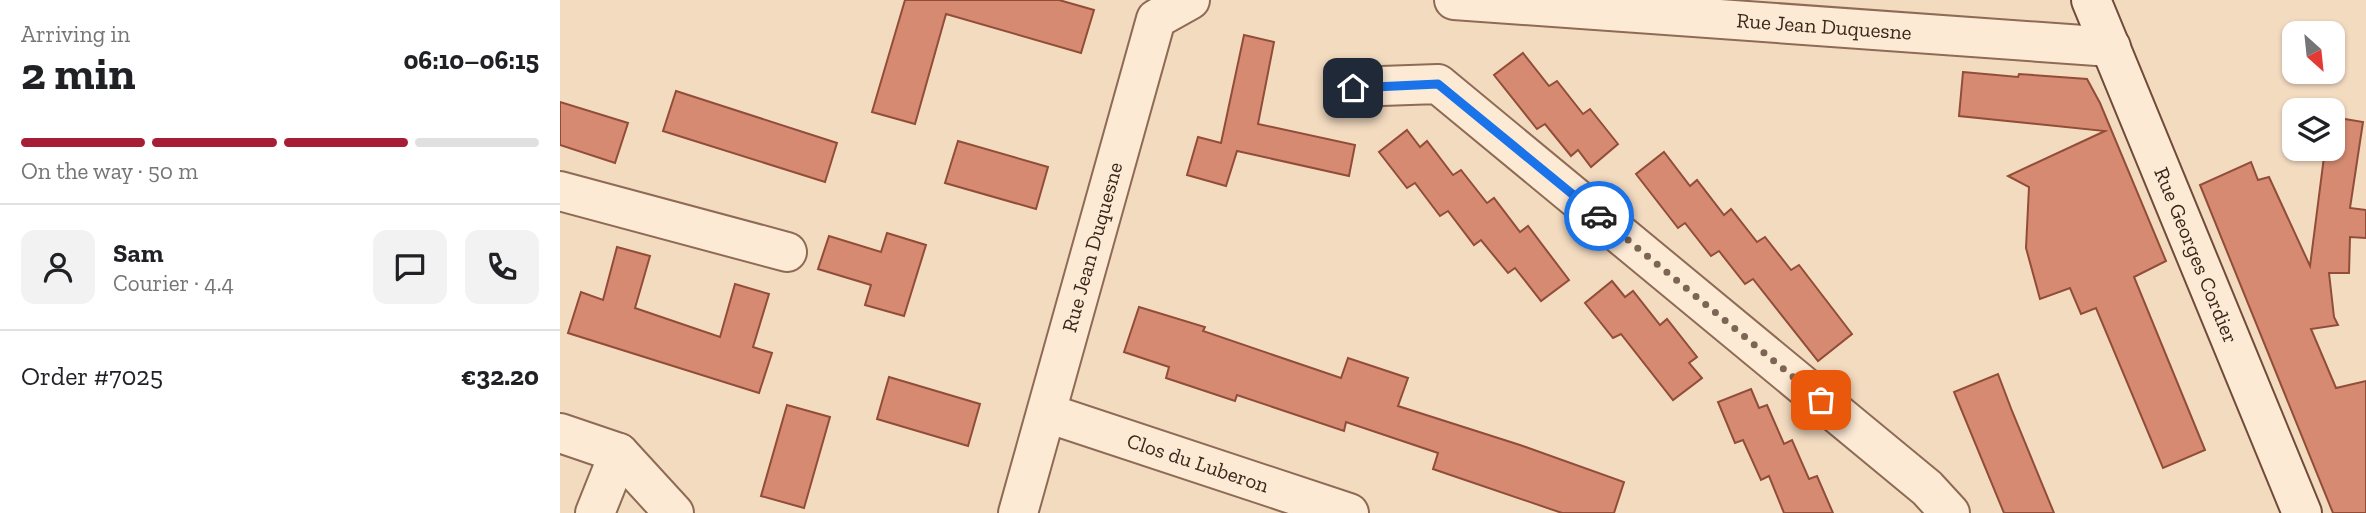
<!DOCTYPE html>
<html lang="en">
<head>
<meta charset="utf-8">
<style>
	:root { --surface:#fff; --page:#f2f2f2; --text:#202124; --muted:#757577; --line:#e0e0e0; --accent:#a61e35 }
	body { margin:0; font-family:"Zilla Slab",serif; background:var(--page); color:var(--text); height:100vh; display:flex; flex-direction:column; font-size:26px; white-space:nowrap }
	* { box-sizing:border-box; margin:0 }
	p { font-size:23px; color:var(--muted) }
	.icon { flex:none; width:38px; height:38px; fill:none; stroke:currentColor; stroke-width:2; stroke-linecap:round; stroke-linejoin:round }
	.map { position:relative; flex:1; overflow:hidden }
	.sheet { display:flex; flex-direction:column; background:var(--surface); width:560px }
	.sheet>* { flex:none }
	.needle { width:46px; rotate:153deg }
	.controls { position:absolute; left:1722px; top:21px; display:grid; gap:14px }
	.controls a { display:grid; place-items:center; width:63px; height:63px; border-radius:14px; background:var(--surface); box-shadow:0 2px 5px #0004; font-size:35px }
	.pin { position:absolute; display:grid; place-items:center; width:60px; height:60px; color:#fff; margin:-30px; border-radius:14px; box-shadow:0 4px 10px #0006 }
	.courier { position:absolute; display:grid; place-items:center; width:70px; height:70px; margin:-35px; border:5px solid #1a73e8; border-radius:50%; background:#fff; color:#222; box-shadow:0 2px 9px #0007 }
	.headline em { font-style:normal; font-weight:700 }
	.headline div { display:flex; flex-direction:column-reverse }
	.headline { display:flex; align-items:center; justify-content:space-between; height:119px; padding:0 21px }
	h1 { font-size:46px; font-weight:700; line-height:52px }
	.bar { display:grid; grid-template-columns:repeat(4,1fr); gap:10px 7px; align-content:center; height:84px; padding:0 21px }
	.bar i { height:9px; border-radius:5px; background:var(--line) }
	.bar .on { background:var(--accent) }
	.bar p { grid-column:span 4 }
	.line { display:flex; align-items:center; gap:18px; padding:0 21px; border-top:2px solid var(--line) }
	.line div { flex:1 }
	.round { display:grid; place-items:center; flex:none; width:74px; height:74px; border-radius:14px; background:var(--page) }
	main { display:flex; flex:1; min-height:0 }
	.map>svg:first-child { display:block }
	.building { fill:#d68a71; stroke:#914d38; stroke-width:2 }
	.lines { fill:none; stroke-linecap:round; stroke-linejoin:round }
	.street-casing { stroke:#8f6a55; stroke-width:42 }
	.secondary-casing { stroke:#714b39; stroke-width:42 }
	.street { stroke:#fdead5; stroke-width:38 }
	.secondary { stroke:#fdead5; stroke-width:38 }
	.done { stroke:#7d6555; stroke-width:7; stroke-dasharray:0 12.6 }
	.route { stroke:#1a73e8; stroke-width:9 }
	.labels { text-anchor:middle; stroke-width:5; stroke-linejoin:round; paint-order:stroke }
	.street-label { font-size:21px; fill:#3d261c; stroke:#fae7d1 }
</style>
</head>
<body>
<main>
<section class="sheet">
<div class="headline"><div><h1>2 min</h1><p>Arriving in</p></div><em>06:10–06:15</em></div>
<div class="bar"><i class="on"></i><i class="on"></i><i class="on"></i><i></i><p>On the way · 50 m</p></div>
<div class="line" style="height:126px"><a class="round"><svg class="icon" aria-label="person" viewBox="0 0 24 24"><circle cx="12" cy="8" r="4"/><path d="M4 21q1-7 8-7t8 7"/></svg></a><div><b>Sam</b><p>Courier · 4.4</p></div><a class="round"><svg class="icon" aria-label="chat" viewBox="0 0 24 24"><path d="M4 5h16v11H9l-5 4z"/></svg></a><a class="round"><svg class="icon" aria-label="phone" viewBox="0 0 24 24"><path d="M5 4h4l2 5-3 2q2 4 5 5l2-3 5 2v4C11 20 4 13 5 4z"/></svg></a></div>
<div class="line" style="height:91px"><div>Order #7025</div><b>€32.20</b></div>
</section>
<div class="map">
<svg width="1806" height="513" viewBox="0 0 1806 513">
	<rect width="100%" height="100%" fill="#f3dbc0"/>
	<g class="building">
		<path d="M 345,0 L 499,0 L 534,10 L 521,53 L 386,14 L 355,124 L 312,112 Z"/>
		<path d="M 684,35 L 714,42 L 698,124 L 795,145 L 789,176 L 677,151 L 666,186 L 627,175 L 638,137 L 661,143 Z"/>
		<path d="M 963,53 L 989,86 L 997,81 L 1023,114 L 1030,109 L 1058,144 L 1031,167 L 1018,150 L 1011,156 L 985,124 L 977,129 L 934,75 Z"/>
		<path d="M 1403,72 L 1458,77 L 1459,74 L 1527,79 L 1540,103 L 1606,261 L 1574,277 L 1645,450 L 1603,468 L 1536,308 L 1521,314 L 1510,288 L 1480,299 L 1466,248 L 1469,187 L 1448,176 L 1545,131 L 1399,116 Z"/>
		<path d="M 116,91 L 277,143 L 265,182 L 103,131 Z"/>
		<path d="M 0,102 L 68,123 L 55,163 L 0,145 Z"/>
		<path d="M 1773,117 L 1803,122 L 1790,208 L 1806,210 L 1806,238 L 1790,237 L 1789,273 L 1769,273 L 1774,317 L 1778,325 L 1751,329 L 1776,388 L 1806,381 L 1806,513 L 1773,513 L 1640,185 L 1691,162 L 1698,180 L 1709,177 L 1750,266 L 1765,149 L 1773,149 Z"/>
		<path d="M 847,130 L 860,147 L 867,141 L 893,175 L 901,170 L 927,203 L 934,198 L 960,232 L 968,226 L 1009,280 L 981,301 L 955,268 L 948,273 L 921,240 L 914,245 L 888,211 L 880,216 L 855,183 L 847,188 L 819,152 Z"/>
		<path d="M 398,141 L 488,167 L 476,209 L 385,183 Z"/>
		<path d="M 1104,152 L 1130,186 L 1137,180 L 1164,215 L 1171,209 L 1197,242 L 1205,237 L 1231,270 L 1239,265 L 1292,334 L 1258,361 L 1193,279 L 1185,284 L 1159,251 L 1151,256 L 1125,223 L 1118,228 L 1076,174 Z"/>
		<path d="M 327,233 L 366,245 L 344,316 L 305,305 L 311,285 L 258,269 L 269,236 L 321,252 Z"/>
		<path d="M 57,247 L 90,256 L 75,308 L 160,337 L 175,284 L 209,294 L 193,347 L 212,353 L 199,393 L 8,333 L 21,292 L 43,300 Z"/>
		<path d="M 1052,281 L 1065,297 L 1073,291 L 1100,325 L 1107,319 L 1137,357 L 1129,363 L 1142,378 L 1113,400 L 1061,334 L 1053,338 L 1025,303 Z"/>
		<path d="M 579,307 L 645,327 L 643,331 L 781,378 L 788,358 L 848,378 L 838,406 L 960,445 L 1064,482 L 1054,513 L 1002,513 L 873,469 L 878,453 L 786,422 L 784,431 L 677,395 L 675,401 L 606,378 L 609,367 L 564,352 Z"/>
		<path d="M 1438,374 L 1452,411 L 1494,513 L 1444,513 L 1394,392 Z"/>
		<path d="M 329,377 L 420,404 L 408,446 L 317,419 Z"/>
		<path d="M 1191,389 L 1199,408 L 1207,405 L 1224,444 L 1232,440 L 1249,479 L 1257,476 L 1273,513 L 1224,513 L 1209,476 L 1201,480 L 1183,440 L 1175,443 L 1158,402 Z"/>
		<path d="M 227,405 L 270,417 L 244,508 L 201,496 Z"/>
	</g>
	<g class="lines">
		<defs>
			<g id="street">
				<path id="s1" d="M 894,0 L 1551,47"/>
				<path d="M 793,87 L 878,84 L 1367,488 L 1390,513"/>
				<path d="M 0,191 L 227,252"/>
				<path id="s2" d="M 487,413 L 789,513"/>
				<path d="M 0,433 L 59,453 L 114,513"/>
				<path d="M 35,513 L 59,453"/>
				<path id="s3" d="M 458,513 L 596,19 L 630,0"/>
			</g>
			<g id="secondary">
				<path id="s4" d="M 1531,0 L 1742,513"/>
			</g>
		</defs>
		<use href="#street" class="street-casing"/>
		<use href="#secondary" class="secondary-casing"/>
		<use href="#street" class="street"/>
		<use href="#secondary" class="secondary"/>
	</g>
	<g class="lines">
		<path class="done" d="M 1039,216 L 1261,400"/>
		<path class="route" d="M 793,88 L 878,84 L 1039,216"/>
	</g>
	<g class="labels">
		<g class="street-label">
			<text dy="7" stroke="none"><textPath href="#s1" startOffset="371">Rue Jean Duquesne</textPath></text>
			<text dy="7" stroke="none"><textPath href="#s3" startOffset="276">Rue Jean Duquesne</textPath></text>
			<text dy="7" stroke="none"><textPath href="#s4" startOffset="276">Rue Georges Cordier</textPath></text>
			<text dy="7" stroke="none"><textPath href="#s2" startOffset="159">Clos du Luberon</textPath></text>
		</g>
	</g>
</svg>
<div class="controls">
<a><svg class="needle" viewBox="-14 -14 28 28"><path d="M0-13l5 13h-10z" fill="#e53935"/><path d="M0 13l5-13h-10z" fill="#757577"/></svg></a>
<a><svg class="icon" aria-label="layers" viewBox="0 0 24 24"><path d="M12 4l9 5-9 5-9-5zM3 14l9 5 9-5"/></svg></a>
</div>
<div class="pin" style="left:1261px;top:400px;background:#ea580c"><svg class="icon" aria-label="bag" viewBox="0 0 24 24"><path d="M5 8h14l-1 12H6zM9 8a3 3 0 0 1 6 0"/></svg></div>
<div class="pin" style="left:793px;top:88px;background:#1f2937"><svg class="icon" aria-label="home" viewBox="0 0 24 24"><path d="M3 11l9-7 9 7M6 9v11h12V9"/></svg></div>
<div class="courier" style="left:1039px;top:216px"><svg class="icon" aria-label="car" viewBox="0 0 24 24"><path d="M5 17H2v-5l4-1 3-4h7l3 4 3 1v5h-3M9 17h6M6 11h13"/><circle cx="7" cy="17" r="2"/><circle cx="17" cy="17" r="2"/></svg></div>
</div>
</main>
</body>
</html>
